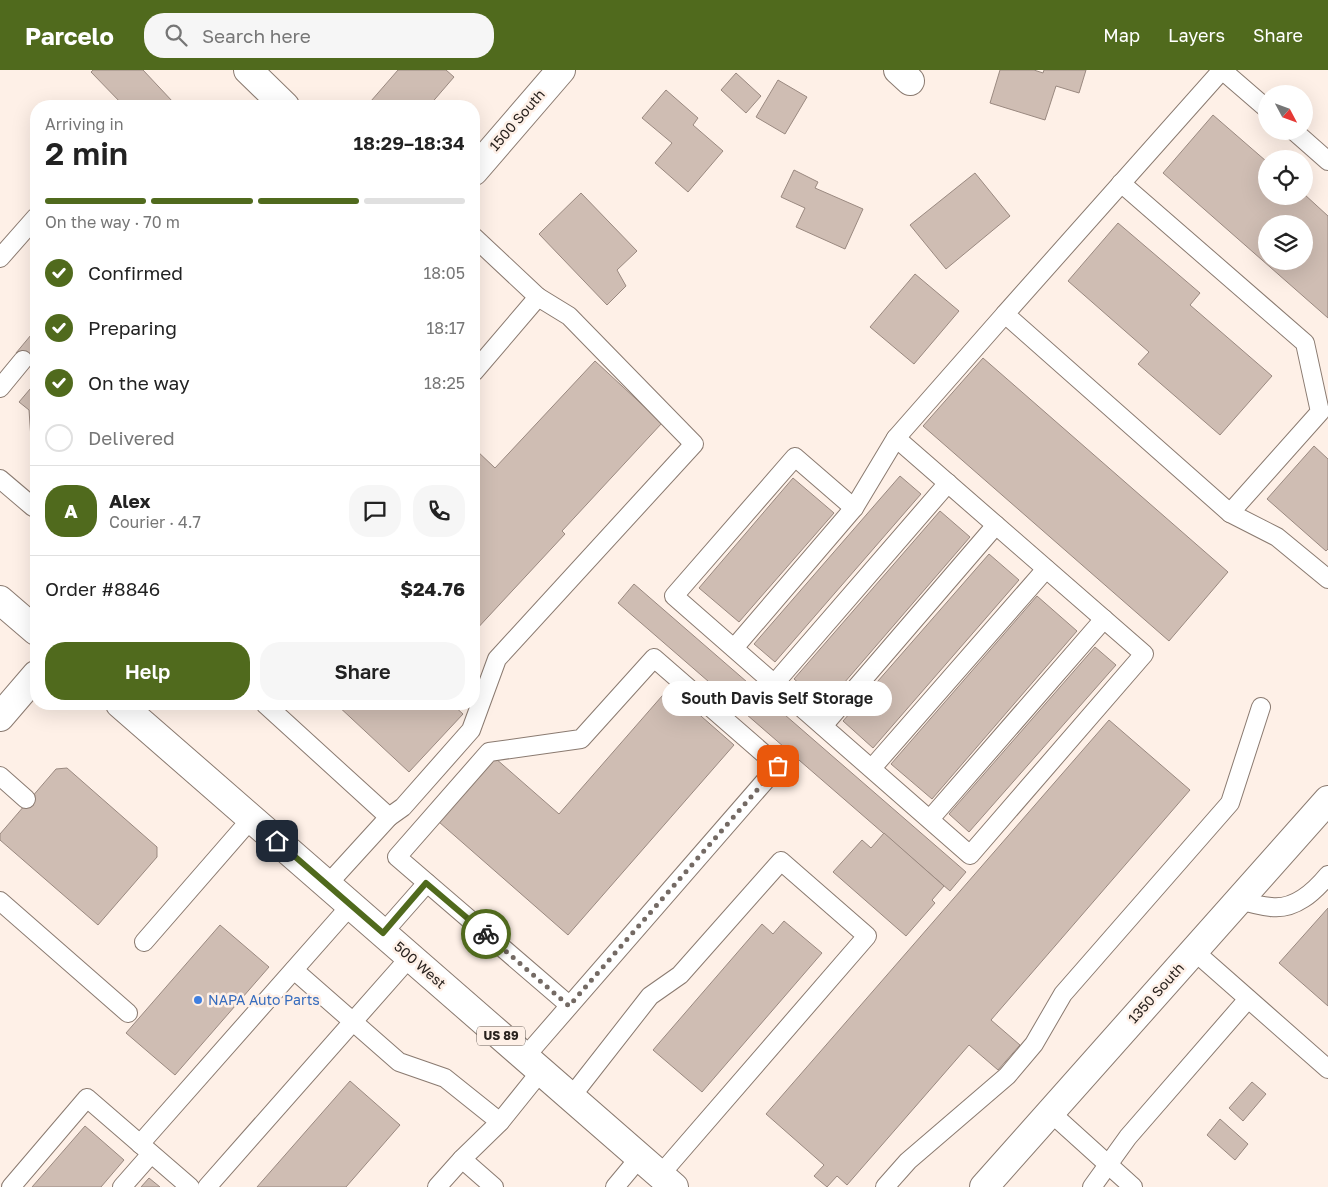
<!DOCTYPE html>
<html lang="en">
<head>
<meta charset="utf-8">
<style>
	:root { --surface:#fff; --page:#f6f6f6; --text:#222; --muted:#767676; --line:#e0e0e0; --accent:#506a1d }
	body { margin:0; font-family:"Golos Text",sans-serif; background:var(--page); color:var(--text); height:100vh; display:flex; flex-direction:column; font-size:19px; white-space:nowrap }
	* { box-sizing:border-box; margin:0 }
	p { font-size:16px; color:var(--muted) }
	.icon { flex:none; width:28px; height:28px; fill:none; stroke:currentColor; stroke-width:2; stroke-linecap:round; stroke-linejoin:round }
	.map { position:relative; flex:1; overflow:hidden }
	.side { position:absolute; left:30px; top:30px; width:450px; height:610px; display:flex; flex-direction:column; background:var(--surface); border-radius:20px; box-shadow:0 5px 20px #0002 }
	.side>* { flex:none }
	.needle { width:32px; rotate:131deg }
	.controls { position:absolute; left:1258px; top:15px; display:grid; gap:10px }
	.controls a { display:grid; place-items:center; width:55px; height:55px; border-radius:50%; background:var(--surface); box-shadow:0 5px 20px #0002; font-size:25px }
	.pin { position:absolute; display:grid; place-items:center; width:42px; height:42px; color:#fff; margin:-21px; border-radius:10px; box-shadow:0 2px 8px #0006 }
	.courier { position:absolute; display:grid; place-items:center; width:50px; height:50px; margin:-25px; border:4px solid #506a1d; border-radius:50%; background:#fff; color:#222; box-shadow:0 1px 6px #0007 }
	.bubble { position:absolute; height:35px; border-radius:18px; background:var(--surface); box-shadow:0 5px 20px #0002; font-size:16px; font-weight:600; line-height:35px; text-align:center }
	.summary em { font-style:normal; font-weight:600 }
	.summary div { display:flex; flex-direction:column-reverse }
	.summary { display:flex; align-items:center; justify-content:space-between; height:85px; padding:0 15px }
	h1 { font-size:32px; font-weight:600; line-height:38px }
	.bar { display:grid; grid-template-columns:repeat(4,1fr); gap:8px 5px; align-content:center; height:60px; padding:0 15px }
	.bar i { height:6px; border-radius:4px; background:var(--line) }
	.bar .active { background:var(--accent) }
	.bar p { grid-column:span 4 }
	.line { display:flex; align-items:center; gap:12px; padding:0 15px; border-top:1px solid var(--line) }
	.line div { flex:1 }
	.round { display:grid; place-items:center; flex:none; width:52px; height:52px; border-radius:20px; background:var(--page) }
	ol { padding:0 15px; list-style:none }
	li { display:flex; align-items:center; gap:15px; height:55px }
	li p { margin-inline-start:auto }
	li .icon { padding:5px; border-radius:50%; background:var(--accent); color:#fff; stroke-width:4 }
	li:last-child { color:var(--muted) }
	li i { width:28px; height:28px; border:2px solid var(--line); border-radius:50% }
	.button { display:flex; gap:10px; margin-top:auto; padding:10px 15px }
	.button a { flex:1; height:58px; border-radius:20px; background:var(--accent); color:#fff; font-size:20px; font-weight:600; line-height:58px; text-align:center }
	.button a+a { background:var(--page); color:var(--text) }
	header { display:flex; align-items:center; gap:30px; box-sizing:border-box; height:70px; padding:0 25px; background:var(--accent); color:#fff }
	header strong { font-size:24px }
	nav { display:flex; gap:28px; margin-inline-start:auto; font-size:18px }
	.search { width:350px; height:45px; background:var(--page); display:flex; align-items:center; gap:12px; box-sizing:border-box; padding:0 18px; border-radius:20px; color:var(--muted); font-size:19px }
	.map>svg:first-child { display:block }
	.building { fill:#cfbdb3; stroke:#9a8980; fill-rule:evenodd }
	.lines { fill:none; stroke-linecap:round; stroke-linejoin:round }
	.service-casing { stroke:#8a7a70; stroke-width:20 }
	.minor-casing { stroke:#8a7a70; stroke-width:30 }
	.tertiary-casing { stroke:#8a7a70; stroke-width:30 }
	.primary-casing { stroke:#8a7a70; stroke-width:30 }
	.service { stroke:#fff; stroke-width:18 }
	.minor { stroke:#fff; stroke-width:28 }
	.tertiary { stroke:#fff; stroke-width:28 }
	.primary { stroke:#fff; stroke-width:28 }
	.done { stroke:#746a64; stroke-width:5; stroke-dasharray:0 9 }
	.route { stroke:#506a1d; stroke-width:6 }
	.shop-dot { fill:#3f7fe0; stroke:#fef0e7; stroke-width:2 }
	.labels { text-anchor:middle; stroke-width:5; stroke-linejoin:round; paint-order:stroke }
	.shield { fill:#fef0e7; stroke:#69605a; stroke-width:1 }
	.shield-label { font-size:12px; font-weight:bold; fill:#29221e }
	.street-label { font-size:14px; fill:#29221e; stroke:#fef0e7 }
	.shop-label { font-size:14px; fill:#366cbe; stroke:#fef0e7; text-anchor:start }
</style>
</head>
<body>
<header>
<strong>Parcelo</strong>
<div class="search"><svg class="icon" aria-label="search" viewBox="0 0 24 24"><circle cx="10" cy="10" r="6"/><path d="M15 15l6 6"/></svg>Search here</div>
<nav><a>Map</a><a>Layers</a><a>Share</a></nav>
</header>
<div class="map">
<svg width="1328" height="1117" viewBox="0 0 1328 1117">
	<rect width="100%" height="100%" fill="#fef0e7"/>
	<g class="building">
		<path d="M 93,0 L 143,0 L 173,32 L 169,36 L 124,36 L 91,2 Z"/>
		<path d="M 398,0 L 446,0 L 454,7 L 429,36 L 377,36 L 371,31 Z"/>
		<path d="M 1000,0 L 1034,0 L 1043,3 L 1044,0 L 1086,0 L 1079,23 L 1056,16 L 1045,50 L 990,33 Z"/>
		<path d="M 736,3 L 761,26 L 746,43 L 721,20 Z"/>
		<path d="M 778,10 L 807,27 L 785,64 L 756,47 Z"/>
		<path d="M 666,20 L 698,48 L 693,55 L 723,81 L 688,122 L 655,93 L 672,73 L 642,48 Z"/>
		<path d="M 1213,45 L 1266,91 L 1266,126 L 1304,126 L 1304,124 L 1328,146 L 1328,248 L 1163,103 ZM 1266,154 L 1304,154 L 1304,191 L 1266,191 Z"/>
		<path d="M 794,100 L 818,112 L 815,118 L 863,139 L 845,179 L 796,157 L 805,138 L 781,127 Z"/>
		<path d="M 975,103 L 1010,146 L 946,199 L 910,155 Z"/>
		<path d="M 581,123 L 637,181 L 617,200 L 626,216 L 607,235 L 539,164 Z"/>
		<path d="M 1118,153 L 1200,223 L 1190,235 L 1272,306 L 1220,365 L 1138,294 L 1149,282 L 1068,211 Z"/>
		<path d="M 915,204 L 959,241 L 914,294 L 870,257 Z"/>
		<path d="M 36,259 L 36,301 L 16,283 Z"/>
		<path d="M 983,288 L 1228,502 L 1169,571 L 923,356 Z"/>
		<path d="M 595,291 L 662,353 L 562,461 L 565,464 L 474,562 L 474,381 L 475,379 L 495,398 Z"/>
		<path d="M 36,312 L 36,368 L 31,369 L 29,340 L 19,332 Z"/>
		<path d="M 1314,376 L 1328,389 L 1328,479 L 1326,481 L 1267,429 Z"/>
		<path d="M 900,406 L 921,424 L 775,592 L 754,574 Z"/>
		<path d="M 793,408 L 834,443 L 739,552 L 699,518 Z"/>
		<path d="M 940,441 L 970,467 L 825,635 L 794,609 Z"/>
		<path d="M 989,484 L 1019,510 L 873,678 L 843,651 Z"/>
		<path d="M 634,514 L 966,802 L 950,821 L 618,533 Z"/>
		<path d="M 1037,526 L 1077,561 L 932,729 L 891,694 Z"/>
		<path d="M 1095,577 L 1116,595 L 969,762 L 949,744 Z"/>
		<path d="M 669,618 L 734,675 L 568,865 L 439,752 L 495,688 L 559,744 Z"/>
		<path d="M 336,634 L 452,634 L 463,644 L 409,702 Z"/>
		<path d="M 1109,650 L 1190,720 L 991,950 L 1020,975 L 998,1000 L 969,975 L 847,1115 L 837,1106 L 827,1117 L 814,1106 L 824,1095 L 766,1044 Z"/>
		<path d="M 67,698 L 157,777 L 157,787 L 98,855 L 0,770 L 0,764 L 56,699 Z"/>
		<path d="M 884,763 L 944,816 L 932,830 L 935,833 L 906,866 L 833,802 L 862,770 L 871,778 Z"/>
		<path d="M 1328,838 L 1328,936 L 1279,893 Z"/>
		<path d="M 784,851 L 822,883 L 702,1022 L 653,980 L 762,854 L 773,864 Z"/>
		<path d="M 220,855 L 269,897 L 175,1005 L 126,963 Z"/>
		<path d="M 350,1011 L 400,1055 L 346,1117 L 257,1117 Z"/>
		<path d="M 1252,1012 L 1266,1024 L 1243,1051 L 1229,1038 Z"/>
		<path d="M 1220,1049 L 1248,1074 L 1235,1090 L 1207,1065 Z"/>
		<path d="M 85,1056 L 124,1090 L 101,1117 L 32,1117 Z"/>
		<path d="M 149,1108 L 160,1117 L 141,1117 Z"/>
	</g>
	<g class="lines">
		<defs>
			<g id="service">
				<path d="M 1222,0 L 1005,244 L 1230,443 L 1277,467 L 1328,509"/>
				<path d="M 1222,0 L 1266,38"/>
				<path d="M 1294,61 L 1328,91"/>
				<path d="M 1121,113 L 1305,273 L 1320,342 L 1230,443"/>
				<path d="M 474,167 L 538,227 L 474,302"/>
				<path d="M 0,188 L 36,147"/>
				<path d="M 0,318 L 23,290"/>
				<path d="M 0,409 L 33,437 L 36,436"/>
				<path d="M 854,438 L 795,387 L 674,526 L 970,785 L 1144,584 L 896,368"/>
				<path d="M 734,578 L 854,438 L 896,368 L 1005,244"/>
				<path d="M 774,614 L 948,413"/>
				<path d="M 265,634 L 389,747 L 327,815"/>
				<path d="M 823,656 L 996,455"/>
				<path d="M 872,698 L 1046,499"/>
				<path d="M 0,706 L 26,729"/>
				<path d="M 389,747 L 403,737 L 471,660 L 497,589 L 694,374 L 569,246 L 538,227"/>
				<path d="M 930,749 L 1104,549"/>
				<path d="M 1239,830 C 1249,833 1260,836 1271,837 C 1295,840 1314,822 1328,805"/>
				<path d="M 0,831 L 128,943"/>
				<path d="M 383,863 L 427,813"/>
				<path d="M 144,872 L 251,749"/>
				<path d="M 1194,881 L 1328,999"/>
				<path d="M 294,900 L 399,992 L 445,1008 L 500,1052"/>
				<path d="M 525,987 L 778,696 L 654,588 L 581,669 L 489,682 L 397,787 L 569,935"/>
				<path d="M 571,1027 L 650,926 L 680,905 L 781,791 L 867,866 L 660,1105"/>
				<path d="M 1050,1042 L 1133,1117"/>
				<path d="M 140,1074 L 351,835"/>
				<path d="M 462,1089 L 494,1117"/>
				<path d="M 11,1117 L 87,1028 L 190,1117"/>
				<path d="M 122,1117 L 151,1084"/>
				<path d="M 207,1117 L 410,887"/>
				<path d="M 437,1117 L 462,1089 L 500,1052 L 541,1001"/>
				<path d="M 615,1117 L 640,1087"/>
				<path d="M 885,1117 L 908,1091 L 1007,1006 L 1034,974 L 1063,924 L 1230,733 L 1261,637"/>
				<path d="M 1092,1117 L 1128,1067 L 1248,929"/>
			</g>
			<g id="minor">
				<path d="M 248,0 L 285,36"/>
				<path d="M 898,0 L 910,11"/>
				<path d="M 984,1117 L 1328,730"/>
			</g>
			<g id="tertiary">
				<path d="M 474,101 L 561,0"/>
				<path d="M 0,647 L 36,605"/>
			</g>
			<g id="primary">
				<path d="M 0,530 L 36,561"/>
				<path d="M 120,634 L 674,1117"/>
			</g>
		</defs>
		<use href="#service" class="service-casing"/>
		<use href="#minor" class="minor-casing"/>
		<use href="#tertiary" class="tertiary-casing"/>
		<use href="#primary" class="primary-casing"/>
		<use href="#service" class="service"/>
		<use href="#minor" class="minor"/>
		<use href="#tertiary" class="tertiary"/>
		<use href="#primary" class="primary"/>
	</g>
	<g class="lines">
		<path class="done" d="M 486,864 L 569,936 L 778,696"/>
		<path class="route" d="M 277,771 L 383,863 L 426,813 L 486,864"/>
	</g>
	<circle class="shop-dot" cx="198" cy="930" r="5"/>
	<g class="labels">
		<rect class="shield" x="477" y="956.5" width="48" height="19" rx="4"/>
		<g class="shield-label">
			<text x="501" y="970">US 89</text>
		</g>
		<g class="street-label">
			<text transform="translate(517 50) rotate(-49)" y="5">1500 South</text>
			<text transform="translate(420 895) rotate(41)" y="5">500 West</text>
			<text transform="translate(1156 923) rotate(-48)" y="5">1350 South</text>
		</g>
		<g class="shop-label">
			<text x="208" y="935">NAPA Auto Parts</text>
		</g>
	</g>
</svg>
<div class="controls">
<a><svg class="needle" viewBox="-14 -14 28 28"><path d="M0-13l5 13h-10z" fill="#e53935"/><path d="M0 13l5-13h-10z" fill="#767676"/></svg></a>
<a><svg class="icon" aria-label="locate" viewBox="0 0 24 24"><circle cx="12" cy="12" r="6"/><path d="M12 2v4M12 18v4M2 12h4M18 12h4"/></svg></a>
<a><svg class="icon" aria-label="layers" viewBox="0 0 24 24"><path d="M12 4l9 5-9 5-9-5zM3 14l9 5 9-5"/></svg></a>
</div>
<div class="pin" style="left:778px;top:696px;background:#ea580c"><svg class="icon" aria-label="bag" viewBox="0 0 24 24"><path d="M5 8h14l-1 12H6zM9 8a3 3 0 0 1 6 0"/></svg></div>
<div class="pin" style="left:277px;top:771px;background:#1f2937"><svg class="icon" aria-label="home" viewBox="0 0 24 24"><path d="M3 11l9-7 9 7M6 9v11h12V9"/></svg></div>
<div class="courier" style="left:486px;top:864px"><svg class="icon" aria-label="bike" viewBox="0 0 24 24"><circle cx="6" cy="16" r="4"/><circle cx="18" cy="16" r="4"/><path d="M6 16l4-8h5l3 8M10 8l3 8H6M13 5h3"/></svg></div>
<div class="bubble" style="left:662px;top:611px;width:230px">South Davis Self Storage</div>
<section class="side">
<div class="summary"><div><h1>2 min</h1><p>Arriving in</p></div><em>18:29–18:34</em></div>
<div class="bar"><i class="active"></i><i class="active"></i><i class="active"></i><i></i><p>On the way · 70 m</p></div>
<ol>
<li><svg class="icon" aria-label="check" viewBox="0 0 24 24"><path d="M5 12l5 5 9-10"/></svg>Confirmed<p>18:05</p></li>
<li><svg class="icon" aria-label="check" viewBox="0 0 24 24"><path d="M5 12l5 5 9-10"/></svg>Preparing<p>18:17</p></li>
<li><svg class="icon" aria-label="check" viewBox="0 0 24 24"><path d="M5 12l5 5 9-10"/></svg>On the way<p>18:25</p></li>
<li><i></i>Delivered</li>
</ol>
<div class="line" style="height:90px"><b class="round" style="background:var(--accent);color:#fff">A</b><div><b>Alex</b><p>Courier · 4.7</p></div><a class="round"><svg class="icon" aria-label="chat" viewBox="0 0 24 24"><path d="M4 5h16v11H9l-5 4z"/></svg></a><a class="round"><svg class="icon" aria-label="phone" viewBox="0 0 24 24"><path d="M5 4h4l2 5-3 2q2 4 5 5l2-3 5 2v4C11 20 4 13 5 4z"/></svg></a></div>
<div class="line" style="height:65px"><div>Order #8846</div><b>$24.76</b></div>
<div class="button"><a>Help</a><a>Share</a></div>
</section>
</div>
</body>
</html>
